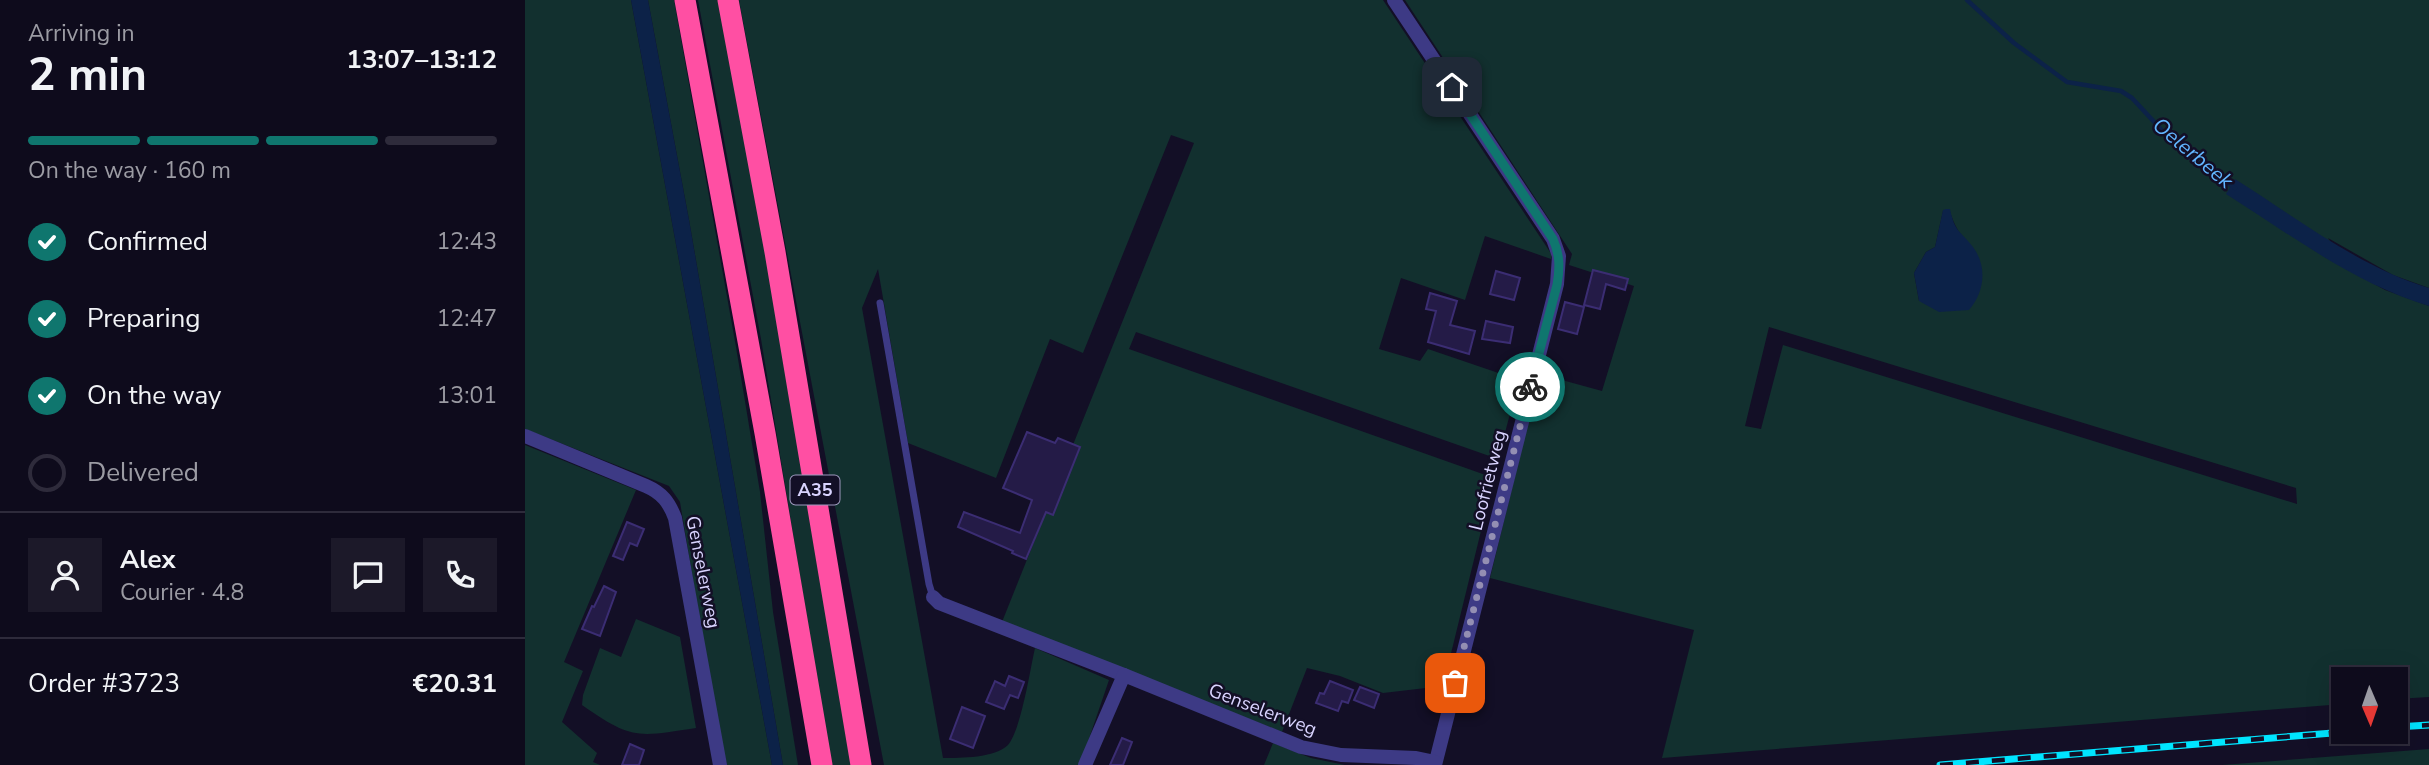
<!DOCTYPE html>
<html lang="en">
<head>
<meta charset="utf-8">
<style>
	:root { --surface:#0e0b1c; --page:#1c1929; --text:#f1f3f6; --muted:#9b9ba3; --line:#2e2b3b; --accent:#0f766e }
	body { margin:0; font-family:"Nunito Sans",sans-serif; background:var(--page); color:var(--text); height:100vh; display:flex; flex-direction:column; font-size:26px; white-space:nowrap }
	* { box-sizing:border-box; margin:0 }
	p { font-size:23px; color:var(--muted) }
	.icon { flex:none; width:38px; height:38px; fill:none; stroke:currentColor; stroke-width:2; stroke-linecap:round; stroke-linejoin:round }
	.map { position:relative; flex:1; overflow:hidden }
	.panel { display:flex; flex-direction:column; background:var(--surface); width:525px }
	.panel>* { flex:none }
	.needle { width:46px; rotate:178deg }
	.controls { position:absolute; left:1806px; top:667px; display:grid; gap:14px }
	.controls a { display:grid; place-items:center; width:77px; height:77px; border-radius:0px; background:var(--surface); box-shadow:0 7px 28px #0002,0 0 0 2px var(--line); font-size:35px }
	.pin { position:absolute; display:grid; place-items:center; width:60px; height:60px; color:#fff; margin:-30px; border-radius:14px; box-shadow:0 4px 10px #0006 }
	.courier { position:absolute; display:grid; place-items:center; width:70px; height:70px; margin:-35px; border:5px solid #0f766e; border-radius:50%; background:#fff; color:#222; box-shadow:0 2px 9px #0007 }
	.overview em { font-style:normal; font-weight:700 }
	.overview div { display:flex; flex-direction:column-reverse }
	.overview { display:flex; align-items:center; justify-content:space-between; height:119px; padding:0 28px }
	h1 { font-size:46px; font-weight:700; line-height:52px }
	.bar { display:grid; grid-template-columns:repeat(4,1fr); gap:10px 7px; align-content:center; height:84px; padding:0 28px }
	.bar i { height:9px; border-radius:5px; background:var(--line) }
	.bar .on { background:var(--accent) }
	.bar p { grid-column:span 4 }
	.line { display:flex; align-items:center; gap:18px; padding:0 28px; border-top:2px solid var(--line) }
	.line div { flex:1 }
	.round { display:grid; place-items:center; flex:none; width:74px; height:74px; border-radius:0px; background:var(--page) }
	ol { padding:0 28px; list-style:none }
	li { display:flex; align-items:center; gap:21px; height:77px }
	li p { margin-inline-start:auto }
	li .icon { padding:7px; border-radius:50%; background:var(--accent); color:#fff; stroke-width:4 }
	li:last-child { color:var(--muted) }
	li i { width:38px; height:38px; border:4px solid var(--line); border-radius:50% }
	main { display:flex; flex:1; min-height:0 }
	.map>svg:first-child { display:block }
	.green { fill:#12302f; fill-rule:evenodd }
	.water { fill:#0c2248 }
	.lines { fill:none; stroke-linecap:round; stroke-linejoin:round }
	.stream { stroke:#0c2248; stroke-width:4.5 }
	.building { fill:#241b47; stroke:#3b2d73; stroke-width:2 }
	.lane { stroke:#3d3a85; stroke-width:7 }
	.street { stroke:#3d3a85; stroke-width:14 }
	.highway { stroke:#ff4fa3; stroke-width:21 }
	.rail-casing { stroke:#00e5ff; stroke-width:7 }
	.rail { stroke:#130f26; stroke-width:4.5; stroke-dasharray:13; stroke-linecap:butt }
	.done { stroke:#948fb3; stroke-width:7; stroke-dasharray:0 12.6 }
	.route { stroke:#0f766e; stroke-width:9 }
	.labels { text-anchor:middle; stroke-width:5; stroke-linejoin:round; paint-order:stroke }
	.shield { fill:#130f26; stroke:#9e99be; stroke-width:2 }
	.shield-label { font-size:18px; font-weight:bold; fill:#d9d4ff }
	.street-label { font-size:19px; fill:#d9d4ff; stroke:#130f26 }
	.water-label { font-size:21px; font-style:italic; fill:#62b6ff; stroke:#130f26 }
</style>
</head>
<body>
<main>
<section class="panel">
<div class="overview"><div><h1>2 min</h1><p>Arriving in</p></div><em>13:07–13:12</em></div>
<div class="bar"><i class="on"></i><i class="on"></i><i class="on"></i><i></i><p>On the way · 160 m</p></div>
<ol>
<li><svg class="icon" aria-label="check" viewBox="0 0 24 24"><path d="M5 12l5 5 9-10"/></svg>Confirmed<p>12:43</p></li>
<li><svg class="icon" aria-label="check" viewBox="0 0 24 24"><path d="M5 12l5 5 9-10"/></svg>Preparing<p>12:47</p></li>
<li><svg class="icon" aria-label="check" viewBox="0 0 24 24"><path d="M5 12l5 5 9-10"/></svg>On the way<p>13:01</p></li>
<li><i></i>Delivered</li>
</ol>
<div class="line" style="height:126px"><a class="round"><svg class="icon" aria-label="person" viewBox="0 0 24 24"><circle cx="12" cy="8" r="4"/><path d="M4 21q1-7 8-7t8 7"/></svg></a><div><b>Alex</b><p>Courier · 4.8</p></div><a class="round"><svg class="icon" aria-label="chat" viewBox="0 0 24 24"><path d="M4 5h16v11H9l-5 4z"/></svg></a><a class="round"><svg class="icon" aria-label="phone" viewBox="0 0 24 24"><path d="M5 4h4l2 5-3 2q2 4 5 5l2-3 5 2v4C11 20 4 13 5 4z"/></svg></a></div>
<div class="line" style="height:91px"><div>Order #3723</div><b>€20.31</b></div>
</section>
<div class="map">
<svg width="1904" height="765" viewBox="0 0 1904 765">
	<rect width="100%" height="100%" fill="#130f26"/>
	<g class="green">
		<path d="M 0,0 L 106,0 L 247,765 L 202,765 L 192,724 L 155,502 L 144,486 L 0,429 Z"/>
		<path d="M 123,0 L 149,0 L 211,347 L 235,492 L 248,612 L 273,765 L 258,765 L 164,220 Z"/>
		<path d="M 173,0 L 195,0 L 244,270 L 326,765 L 306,765 L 236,339 Z"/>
		<path d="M 214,0 L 858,0 L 1027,255 L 1026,259 L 960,236 L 940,300 L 876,278 L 854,349 L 895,361 L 903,349 L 994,380 L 973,459 L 611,332 L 604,349 L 969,478 L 918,686 L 858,693 L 815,676 L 782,668 L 757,732 L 477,622 L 669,143 L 646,135 L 558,353 L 525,339 L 471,478 L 383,443 L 353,269 L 337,308 L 418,758 C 436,758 470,758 483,745 C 496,730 505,670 510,648 L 584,680 L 555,765 L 359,765 Z"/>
		<path d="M 880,0 L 1904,0 L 1904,288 L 1868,275 L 1803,238 L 1822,269 L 1860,290 L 1904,306 L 1904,697 L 1871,699 L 1871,679 L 1818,679 L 1818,704 L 1137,758 L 1169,630 L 965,578 L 1015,374 L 1077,391 L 1109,286 L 1044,265 L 1047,254 ZM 1424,209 C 1429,225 1435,236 1447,247 L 1394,301 L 1389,273 L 1401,252 L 1410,247 L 1418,211 ZM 1244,327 L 1771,488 L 1772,504 L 1258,345 L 1236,429 L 1220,426 Z"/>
		<path d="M 0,445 L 111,490 L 39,662 L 58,671 L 37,722 L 72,753 L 68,762 L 75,765 L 0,765 Z"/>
		<path d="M 111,619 L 155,637 L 171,728 C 112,737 107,740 57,705 L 58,695 L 75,648 L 96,657 Z"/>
		<path d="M 748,743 L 786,758 L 820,765 L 739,765 Z"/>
		<path d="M 1904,749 L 1904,765 L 1697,765 Z"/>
	</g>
	<g class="water">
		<path d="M 106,0 L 123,0 L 164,220 L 258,765 L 247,765 Z"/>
		<path d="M 1710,179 C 1772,218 1834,267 1904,288 L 1904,306 C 1830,284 1766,235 1701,194 Z"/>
		<path d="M 1421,209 L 1425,209 C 1430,233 1435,230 1448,247 C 1463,267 1459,293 1444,310 L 1414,312 L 1394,301 L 1389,273 L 1401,252 L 1410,247 L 1418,210 Z"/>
	</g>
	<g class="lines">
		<path class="stream" d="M 1442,0 L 1489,43 L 1542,82 L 1596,91 L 1607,98 L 1657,152 L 1710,188"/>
	</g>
	<g class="building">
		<path d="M 1068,270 L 1103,279 L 1100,290 L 1081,284 L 1075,309 L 1059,305 Z"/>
		<path d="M 971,271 L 995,278 L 989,300 L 965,294 Z"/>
		<path d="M 905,293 L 932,301 L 925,325 L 950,331 L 944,354 L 903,342 L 911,311 L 901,309 Z"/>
		<path d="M 1040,302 L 1059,307 L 1052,334 L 1033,329 Z"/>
		<path d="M 961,321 L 988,327 L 985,343 L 957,339 Z"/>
		<path d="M 502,432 L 530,443 L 533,438 L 555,447 L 528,515 L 521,512 L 501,559 L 487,553 L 488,551 L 433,527 L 439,512 L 495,533 L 507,500 L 478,488 Z"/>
		<path d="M 102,522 L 119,529 L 112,546 L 105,543 L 98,560 L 88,556 Z"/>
		<path d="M 79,586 L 91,592 L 75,636 L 57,629 L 67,606 L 69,607 Z"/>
		<path d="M 484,676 L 499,682 L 493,698 L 485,695 L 479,709 L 461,702 L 470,681 L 480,686 Z"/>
		<path d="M 805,681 L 828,690 L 823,703 L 817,701 L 813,711 L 791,703 L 795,693 L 799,694 Z"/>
		<path d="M 835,687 L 854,694 L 849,708 L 829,700 Z"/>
		<path d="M 437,707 L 460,716 L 448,748 L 425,739 Z"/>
		<path d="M 597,738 L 607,742 L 598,765 L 585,765 Z"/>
		<path d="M 105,744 L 119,750 L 114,765 L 97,765 Z"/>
	</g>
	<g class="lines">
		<path class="lane" d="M 355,303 L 404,584 L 408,597"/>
		<g class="street">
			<path d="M 869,0 L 1028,239 L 1034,256 L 1032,284 L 910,765"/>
			<path d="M 0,436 L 121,486 C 137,493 144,502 150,518 L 195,765"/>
			<path d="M 408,597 L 414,603 L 599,675"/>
			<path d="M 560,765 L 599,675 L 776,747 L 816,755 L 891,758 L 910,762"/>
		</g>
		<g class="highway">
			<path d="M 160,0 L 240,433 L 297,765"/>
			<path d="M 203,0 L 250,252 L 336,765"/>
		</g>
		<defs>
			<g id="rail">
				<path d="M 1871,727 L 1904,725"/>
				<path d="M 1415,765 L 1820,732"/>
			</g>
		</defs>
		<use href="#rail" class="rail-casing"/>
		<use href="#rail" class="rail"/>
	</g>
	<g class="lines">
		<path class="done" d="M 930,683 L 1005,387"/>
		<path class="route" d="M 927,87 L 1028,239 C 1035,255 1035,268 1032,285 L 1005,387"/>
	</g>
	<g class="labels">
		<rect class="shield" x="265.5" y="475.5" width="49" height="29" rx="5"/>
		<g class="shield-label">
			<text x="290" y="496">A35</text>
		</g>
		<g class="street-label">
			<text transform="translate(962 480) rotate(-76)" y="7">Loofrietweg</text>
			<text transform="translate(179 572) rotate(79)" y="7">Genselerweg</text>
			<text transform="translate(738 709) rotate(21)" y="7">Genselerweg</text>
		</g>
		<g class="water-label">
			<text transform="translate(1668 153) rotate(40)" y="7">Oelerbeek</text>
		</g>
	</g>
</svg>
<div class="controls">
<a><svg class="needle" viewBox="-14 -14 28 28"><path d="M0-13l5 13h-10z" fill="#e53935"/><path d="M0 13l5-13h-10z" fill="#9b9ba3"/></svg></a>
</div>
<div class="pin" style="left:930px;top:683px;background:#ea580c"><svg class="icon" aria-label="bag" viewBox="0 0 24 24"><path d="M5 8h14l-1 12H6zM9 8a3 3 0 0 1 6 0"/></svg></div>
<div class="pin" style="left:927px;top:87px;background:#1f2937"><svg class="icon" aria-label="home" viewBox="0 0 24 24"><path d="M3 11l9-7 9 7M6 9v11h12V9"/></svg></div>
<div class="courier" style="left:1005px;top:387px"><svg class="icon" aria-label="bike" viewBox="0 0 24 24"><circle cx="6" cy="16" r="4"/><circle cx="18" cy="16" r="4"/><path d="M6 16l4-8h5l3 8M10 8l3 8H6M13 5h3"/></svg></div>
</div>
</main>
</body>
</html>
